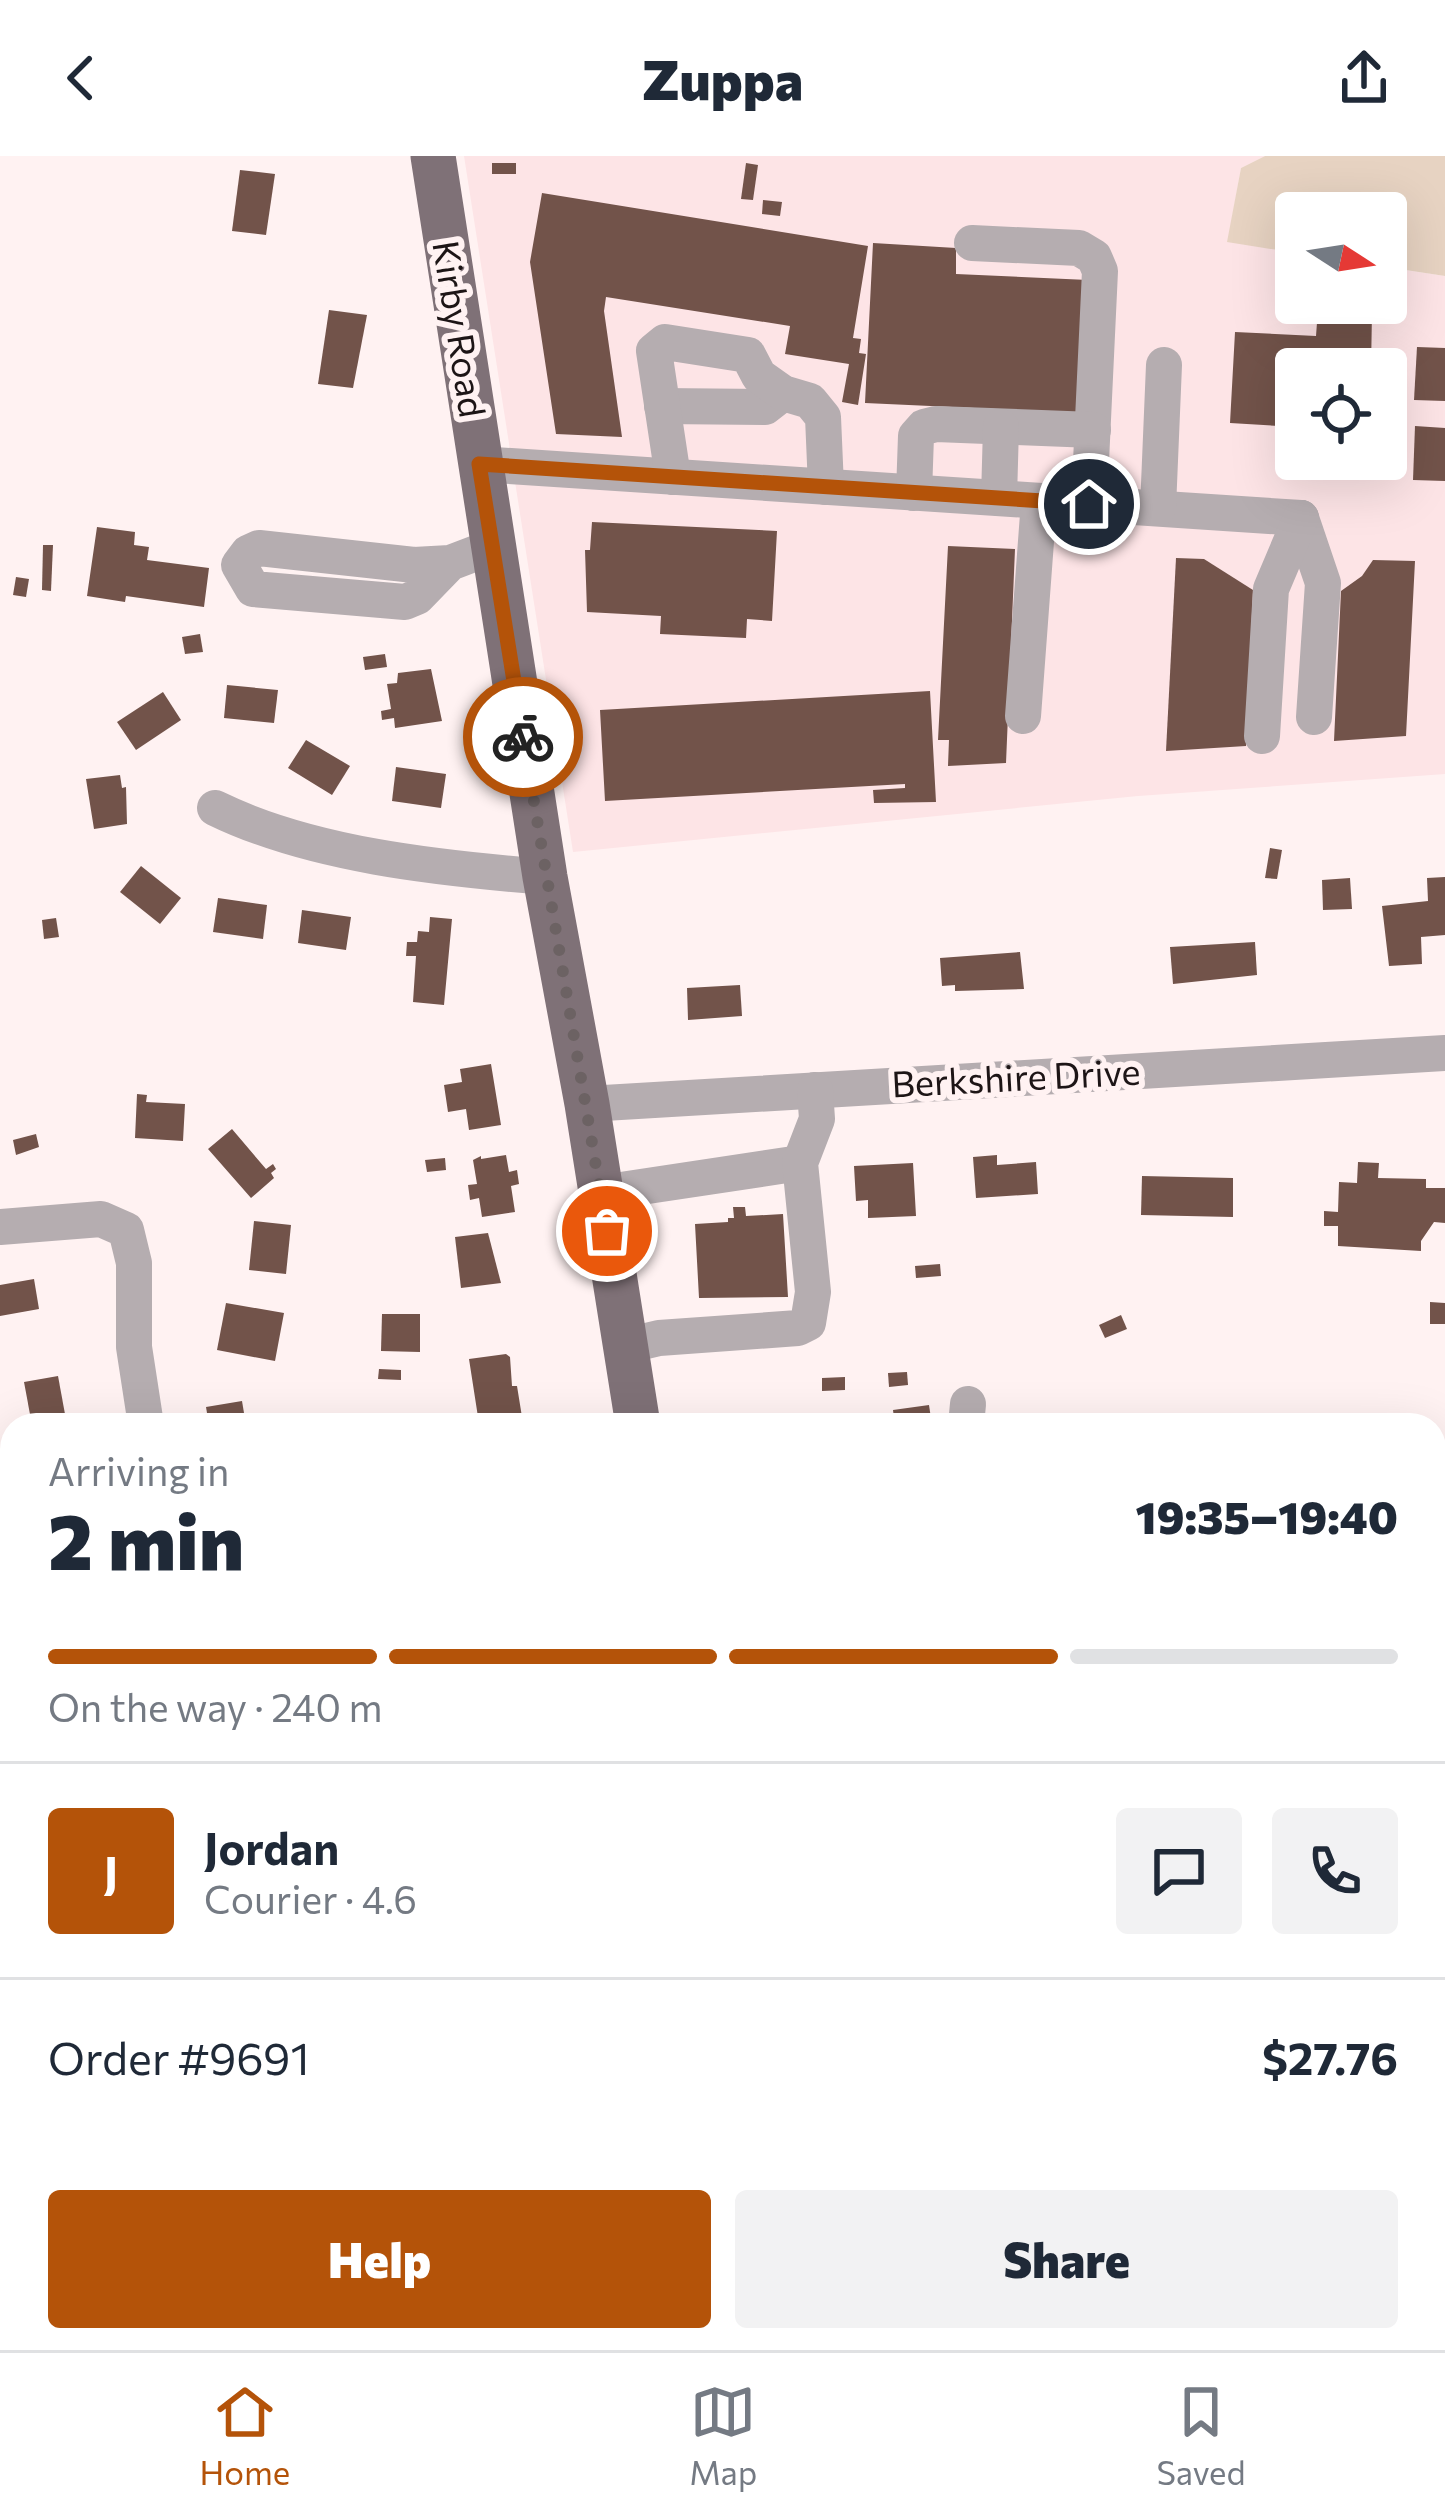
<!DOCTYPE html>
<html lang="en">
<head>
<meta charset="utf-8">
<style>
	:root { --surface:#fff; --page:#f2f2f3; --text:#1f2937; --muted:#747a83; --line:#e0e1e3; --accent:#b45309 }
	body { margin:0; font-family:Commissioner,sans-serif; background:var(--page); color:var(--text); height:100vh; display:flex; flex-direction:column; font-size:45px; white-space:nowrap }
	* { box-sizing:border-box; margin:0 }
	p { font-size:39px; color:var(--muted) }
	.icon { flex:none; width:66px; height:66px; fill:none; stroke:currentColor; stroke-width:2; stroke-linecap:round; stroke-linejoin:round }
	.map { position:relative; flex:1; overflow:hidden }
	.details { position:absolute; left:0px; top:1257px; width:1446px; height:939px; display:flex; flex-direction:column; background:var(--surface); border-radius:36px 36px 0 0; box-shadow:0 12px 48px #0002 }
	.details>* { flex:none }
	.needle { width:78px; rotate:102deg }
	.controls { position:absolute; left:1275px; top:36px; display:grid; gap:24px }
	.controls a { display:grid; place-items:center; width:132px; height:132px; border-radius:12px; background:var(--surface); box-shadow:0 12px 48px #0002; font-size:60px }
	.pin { position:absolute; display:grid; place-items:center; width:102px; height:102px; color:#fff; margin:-51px; border:6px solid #fff; border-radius:50%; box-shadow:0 3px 12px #0007 }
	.courier { position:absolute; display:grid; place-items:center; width:120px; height:120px; margin:-60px; border:9px solid #b45309; border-radius:50%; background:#fff; color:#222; box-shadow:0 3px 15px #0007 }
	.summary em { font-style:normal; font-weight:800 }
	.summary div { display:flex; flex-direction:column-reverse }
	.summary { display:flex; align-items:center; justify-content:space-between; height:204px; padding:0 48px }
	h1 { font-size:78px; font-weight:800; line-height:90px }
	.bar { display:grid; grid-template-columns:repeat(4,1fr); gap:18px 12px; align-content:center; height:144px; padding:0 48px }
	.bar i { height:15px; border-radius:9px; background:var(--line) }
	.bar .on { background:var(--accent) }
	.bar p { grid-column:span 4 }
	.line { display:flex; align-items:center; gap:30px; padding:0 48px; border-top:3px solid var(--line) }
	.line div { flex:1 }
	.round { display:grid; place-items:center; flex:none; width:126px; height:126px; border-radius:12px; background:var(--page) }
	.action { display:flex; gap:24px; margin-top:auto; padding:24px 48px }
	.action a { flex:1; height:138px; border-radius:12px; background:var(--accent); color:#fff; font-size:48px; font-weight:800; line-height:138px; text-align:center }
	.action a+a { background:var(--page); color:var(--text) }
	header { display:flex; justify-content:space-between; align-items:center; height:156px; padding:0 48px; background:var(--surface); font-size:54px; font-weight:800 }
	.tabs { display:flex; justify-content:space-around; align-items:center; height:168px; border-top:3px solid var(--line); background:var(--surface); font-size:33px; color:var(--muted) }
	.tabs a { display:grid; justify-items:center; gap:6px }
	.tabs .on { color:var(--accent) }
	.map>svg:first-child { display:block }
	.built { fill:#fde4e6; fill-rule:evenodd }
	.green { fill:#e7d3c2 }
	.building { fill:#72534a }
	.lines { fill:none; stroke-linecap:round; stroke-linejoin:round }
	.minor { stroke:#b5adb0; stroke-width:36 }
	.major { stroke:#7f7177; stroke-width:45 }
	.done { stroke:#6c6263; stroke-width:12; stroke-dasharray:0 21.6 }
	.route { stroke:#b45309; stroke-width:15 }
	.labels { text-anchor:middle; stroke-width:12; stroke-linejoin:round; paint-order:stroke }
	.street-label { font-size:36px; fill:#1d1516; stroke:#fff2f2 }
</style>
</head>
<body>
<header><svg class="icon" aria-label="back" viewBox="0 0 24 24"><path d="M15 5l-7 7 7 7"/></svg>Zuppa<svg class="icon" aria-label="share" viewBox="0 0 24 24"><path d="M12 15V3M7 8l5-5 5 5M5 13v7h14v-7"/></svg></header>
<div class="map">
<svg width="1445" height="2194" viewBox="0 0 1445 2194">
	<rect width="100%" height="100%" fill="#fff2f2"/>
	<path class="built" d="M 464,0 L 1265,0 L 1241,12 L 1228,85 L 1296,97 L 1296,147 L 1386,147 L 1386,111 L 1445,120 L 1445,618 L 1138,640 L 573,696 ZM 1296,213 L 1386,213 L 1386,303 L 1296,303 Z"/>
	<path class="green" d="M 1265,0 L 1445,0 L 1445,120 L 1386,111 L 1386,57 L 1296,57 L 1296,97 L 1227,86 L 1241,12 Z"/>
	<g class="building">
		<rect x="492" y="7" width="24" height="11"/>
		<path d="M 746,7 L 758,9 L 753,44 L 741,43 Z"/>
		<path d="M 240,14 L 275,18 L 266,79 L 232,75 Z"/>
		<path d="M 542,37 L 868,90 L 853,182 L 861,183 L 859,197 L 866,198 L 858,249 L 842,246 L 849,208 L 785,198 L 790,170 L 606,141 L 604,155 L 622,281 L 556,278 L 530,106 Z"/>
		<path d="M 763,44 L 782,46 L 780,60 L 762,58 Z"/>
		<path d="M 873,87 L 956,92 L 956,118 L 1088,124 L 1082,257 L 865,247 Z"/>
		<path d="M 1318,153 L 1372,156 L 1371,213 L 1296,213 L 1296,271 L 1230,267 L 1235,176 L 1316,180 Z"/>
		<path d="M 329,154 L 367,159 L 353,232 L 318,228 Z"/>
		<path d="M 1417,191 L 1445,192 L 1445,245 L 1414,244 Z"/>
		<path d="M 1415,270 L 1445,272 L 1445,325 L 1413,324 Z"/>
		<path d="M 592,366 L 777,375 L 772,465 L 747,463 L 746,482 L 660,478 L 661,460 L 587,456 L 585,394 L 590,394 Z"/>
		<path d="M 97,371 L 135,376 L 134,389 L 149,391 L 147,404 L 209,412 L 204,451 L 126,440 L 125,446 L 87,440 Z"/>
		<path d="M 43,389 L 53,389 L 51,435 L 42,434 Z"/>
		<path d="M 948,390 L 1015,393 L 1006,607 L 948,610 L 949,584 L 938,584 Z"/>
		<path d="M 1176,402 L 1204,403 L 1253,434 L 1246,590 L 1166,595 Z"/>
		<path d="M 1373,404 L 1415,405 L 1406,580 L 1334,585 L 1341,435 L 1362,420 Z"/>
		<path d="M 16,421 L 29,423 L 26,441 L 13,439 Z"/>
		<path d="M 200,478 L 203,496 L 185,498 L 182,481 Z"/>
		<path d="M 385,498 L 387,511 L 365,514 L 363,501 Z"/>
		<path d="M 431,513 L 442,565 L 395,572 L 394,562 L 382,564 L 381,555 L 391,553 L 387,528 L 397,527 L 398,517 Z"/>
		<path d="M 227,529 L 278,534 L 274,567 L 224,562 Z"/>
		<path d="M 930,535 L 936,646 L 874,647 L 873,634 L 905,632 L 905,628 L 605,645 L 600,554 Z"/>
		<path d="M 163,536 L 181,564 L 136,594 L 117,566 Z"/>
		<path d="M 306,584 L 350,610 L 332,639 L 288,612 Z"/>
		<path d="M 396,611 L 446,618 L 441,652 L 392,645 Z"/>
		<path d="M 120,619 L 122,632 L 126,631 L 127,668 L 94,673 L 86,623 Z"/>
		<path d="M 1270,692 L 1282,694 L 1277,723 L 1265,722 Z"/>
		<path d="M 141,710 L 181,742 L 160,768 L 120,736 Z"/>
		<path d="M 1445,721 L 1445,779 L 1421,781 L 1422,808 L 1389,810 L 1382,750 L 1428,745 L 1427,722 Z"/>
		<path d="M 1350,722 L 1352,753 L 1323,754 L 1322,724 Z"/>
		<path d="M 218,742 L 267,749 L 263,783 L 213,776 Z"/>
		<path d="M 302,754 L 351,761 L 346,794 L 298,787 Z"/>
		<path d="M 430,761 L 452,763 L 444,849 L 413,846 L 416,800 L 406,800 L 407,786 L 417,786 L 418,775 L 429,776 Z"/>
		<path d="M 56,762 L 59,781 L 44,783 L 42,764 Z"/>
		<path d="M 1255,786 L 1257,819 L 1173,828 L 1170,791 Z"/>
		<path d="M 1020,796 L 1024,833 L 955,835 L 955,829 L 942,830 L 940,802 Z"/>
		<path d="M 740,829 L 742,860 L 688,864 L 687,832 Z"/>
		<path d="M 491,908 L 501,969 L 469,974 L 466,953 L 448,956 L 444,929 L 462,926 L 460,913 Z"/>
		<path d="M 137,938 L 147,939 L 146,946 L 185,948 L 183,985 L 135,982 Z"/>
		<path d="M 232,973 L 266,1013 L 273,1008 L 276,1013 L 271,1017 L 274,1022 L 251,1042 L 208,993 Z"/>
		<path d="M 36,978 L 39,991 L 16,999 L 13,984 Z"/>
		<path d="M 506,999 L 509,1016 L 517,1014 L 519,1028 L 511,1030 L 515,1056 L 482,1061 L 479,1042 L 470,1044 L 468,1029 L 477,1028 L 473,1004 L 481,1000 L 481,1003 Z"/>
		<path d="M 997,999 L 997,1009 L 1036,1006 L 1038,1038 L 976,1042 L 973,1001 Z"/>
		<path d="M 445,1002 L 446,1014 L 427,1016 L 425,1004 Z"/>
		<path d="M 1358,1006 L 1379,1007 L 1378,1022 L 1426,1023 L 1426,1032 L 1445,1032 L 1445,1067 L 1434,1066 L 1421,1085 L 1421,1095 L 1338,1090 L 1338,1070 L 1324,1070 L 1324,1055 L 1338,1056 L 1339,1026 L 1357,1027 Z"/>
		<path d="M 913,1007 L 916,1060 L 868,1062 L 868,1044 L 856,1045 L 854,1010 Z"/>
		<path d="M 1142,1020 L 1233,1022 L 1233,1061 L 1141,1059 Z"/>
		<path d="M 733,1051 L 745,1051 L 746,1060 L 783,1058 L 788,1141 L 699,1142 L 695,1068 L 728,1066 L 728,1062 L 734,1062 Z"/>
		<path d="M 254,1065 L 291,1069 L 286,1118 L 249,1114 Z"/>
		<path d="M 488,1077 L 501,1127 L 461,1132 L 455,1081 Z"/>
		<path d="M 940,1108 L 941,1120 L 916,1122 L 915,1110 Z"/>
		<path d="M 34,1123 L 39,1153 L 0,1160 L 0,1129 Z"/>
		<path d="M 1430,1146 L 1445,1147 L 1445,1168 L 1430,1168 Z"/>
		<path d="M 226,1147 L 284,1157 L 275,1205 L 217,1194 Z"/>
		<path d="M 382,1158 L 420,1158 L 420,1196 L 381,1195 Z"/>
		<path d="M 1121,1159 L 1127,1173 L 1105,1182 L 1099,1169 Z"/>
		<path d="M 506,1198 L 510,1201 L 512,1230 L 517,1230 L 522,1261 L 492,1266 L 490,1258 L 478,1261 L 469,1203 Z"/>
		<path d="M 379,1213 L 401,1214 L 401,1224 L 378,1223 Z"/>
		<path d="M 907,1216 L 908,1229 L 889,1231 L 888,1217 Z"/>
		<path d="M 58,1220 L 67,1269 L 32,1269 L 24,1226 Z"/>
		<path d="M 845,1221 L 845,1234 L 822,1235 L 822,1222 Z"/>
		<path d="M 242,1245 L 246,1269 L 209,1269 L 206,1251 Z"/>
		<path d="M 929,1249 L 932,1269 L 895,1269 L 893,1254 Z"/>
		<path d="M 1434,1530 L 1445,1532 L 1445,1567 L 1434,1565 Z"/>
		<path d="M 1434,1687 L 1445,1688 L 1445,1724 L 1434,1722 Z"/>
		<path d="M 8,1810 L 12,1875 L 0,1877 L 0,1811 Z"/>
		<path d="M 1434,1907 L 1445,1909 L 1445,1940 L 1434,1939 Z"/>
		<path d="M 77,2184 L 118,2184 L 119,2190 L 79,2194 Z"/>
		<path d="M 180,2184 L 224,2185 L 225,2194 L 181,2194 Z"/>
		<path d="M 665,2184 L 708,2184 L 709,2194 L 666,2194 Z"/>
		<path d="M 853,2184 L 912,2184 L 914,2194 L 855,2194 Z"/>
		<path d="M 1004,2184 L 1062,2184 L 1063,2194 L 1006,2194 Z"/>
	</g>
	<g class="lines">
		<g class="minor">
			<path d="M 972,87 L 1079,92 L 1094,101 L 1100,115 L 1089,348"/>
			<path d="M 662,250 L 765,251 L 783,237"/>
			<path d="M 479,308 L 1301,362"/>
			<path d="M 673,321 L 654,195 L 665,186 L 748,199 L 759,220 L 783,237 L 810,245 L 823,261 L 826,331"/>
			<path d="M 914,337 L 916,280 L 924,271 L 936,268 L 1093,274"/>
			<path d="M 999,342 L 1001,271"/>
			<path d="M 1158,352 L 1164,209"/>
			<path d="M 1301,362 L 1323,427 L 1314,561"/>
			<path d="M 450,407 L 417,441 L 405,446 L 253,433 L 239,409 L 248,397 L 259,392 L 414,409 L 450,407 L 492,391"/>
			<path d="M 1023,560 L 1039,345"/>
			<path d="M 1262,580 L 1271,433 L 1301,362"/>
			<path d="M 215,652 C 311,699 438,712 545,721"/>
			<path d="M 587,948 L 1445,897"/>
			<path d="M 601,1037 L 800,1007"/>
			<path d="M 0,1071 L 101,1063 L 126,1074 L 134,1107 L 134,1191 L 146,1269"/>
			<path d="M 625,1190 L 659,1182 L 798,1172 L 808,1167 L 813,1136 L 800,1007 L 817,963 L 815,934"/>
			<path d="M 966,1269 L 968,1248"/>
			<path d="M 1434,1627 L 1445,1628"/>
			<path d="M 1434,1993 L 1445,1995"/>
			<path d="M 296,2184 L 298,2194"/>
			<path d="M 1124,2184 L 1126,2194"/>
		</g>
		<g class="major">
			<path d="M 433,0 L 545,721 L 587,948 L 638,1269"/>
			<path d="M 794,2184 L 796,2194"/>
		</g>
	</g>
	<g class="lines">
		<path class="done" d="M 523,581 L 607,1075"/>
		<path class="route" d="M 523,581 L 479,308 L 1089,348"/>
	</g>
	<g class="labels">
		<g class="street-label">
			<text transform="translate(459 173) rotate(81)" y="13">Kirby Road</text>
			<text transform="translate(1016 922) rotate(-3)" y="13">Berkshire Drive</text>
		</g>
	</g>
</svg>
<div class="controls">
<a><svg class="needle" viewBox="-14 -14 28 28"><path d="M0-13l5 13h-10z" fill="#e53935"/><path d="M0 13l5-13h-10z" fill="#747a83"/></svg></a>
<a><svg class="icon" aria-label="locate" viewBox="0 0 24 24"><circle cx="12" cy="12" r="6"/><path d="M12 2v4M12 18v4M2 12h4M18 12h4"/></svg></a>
</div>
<div class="pin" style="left:607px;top:1075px;background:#ea580c"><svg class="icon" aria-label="bag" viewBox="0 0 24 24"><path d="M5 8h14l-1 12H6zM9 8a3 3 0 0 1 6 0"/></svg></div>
<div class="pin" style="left:1089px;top:348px;background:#1f2937"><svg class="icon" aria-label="home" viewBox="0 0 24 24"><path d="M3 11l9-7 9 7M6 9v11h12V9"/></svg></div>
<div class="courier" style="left:523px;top:581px"><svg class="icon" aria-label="bike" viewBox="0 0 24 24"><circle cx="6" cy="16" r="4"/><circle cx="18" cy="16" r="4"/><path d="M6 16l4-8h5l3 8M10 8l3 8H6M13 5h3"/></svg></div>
<section class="details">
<div class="summary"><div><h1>2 min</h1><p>Arriving in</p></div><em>19:35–19:40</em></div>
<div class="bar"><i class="on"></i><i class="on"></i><i class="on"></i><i></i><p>On the way · 240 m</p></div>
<div class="line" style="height:216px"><b class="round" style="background:var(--accent);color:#fff">J</b><div><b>Jordan</b><p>Courier · 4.6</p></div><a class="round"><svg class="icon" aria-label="chat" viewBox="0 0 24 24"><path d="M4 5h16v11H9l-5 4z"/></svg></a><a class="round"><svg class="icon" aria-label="phone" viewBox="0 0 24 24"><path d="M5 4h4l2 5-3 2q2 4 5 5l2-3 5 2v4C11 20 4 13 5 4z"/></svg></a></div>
<div class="line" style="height:156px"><div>Order #9691</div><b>$27.76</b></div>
<div class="action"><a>Help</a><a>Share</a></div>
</section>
</div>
<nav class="tabs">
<a class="on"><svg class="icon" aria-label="home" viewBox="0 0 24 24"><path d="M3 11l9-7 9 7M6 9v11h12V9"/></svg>Home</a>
<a><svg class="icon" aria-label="map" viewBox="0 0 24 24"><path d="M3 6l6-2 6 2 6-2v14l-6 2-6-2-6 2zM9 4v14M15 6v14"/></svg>Map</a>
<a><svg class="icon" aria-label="saved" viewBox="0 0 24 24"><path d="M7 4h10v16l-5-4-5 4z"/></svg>Saved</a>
</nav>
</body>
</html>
